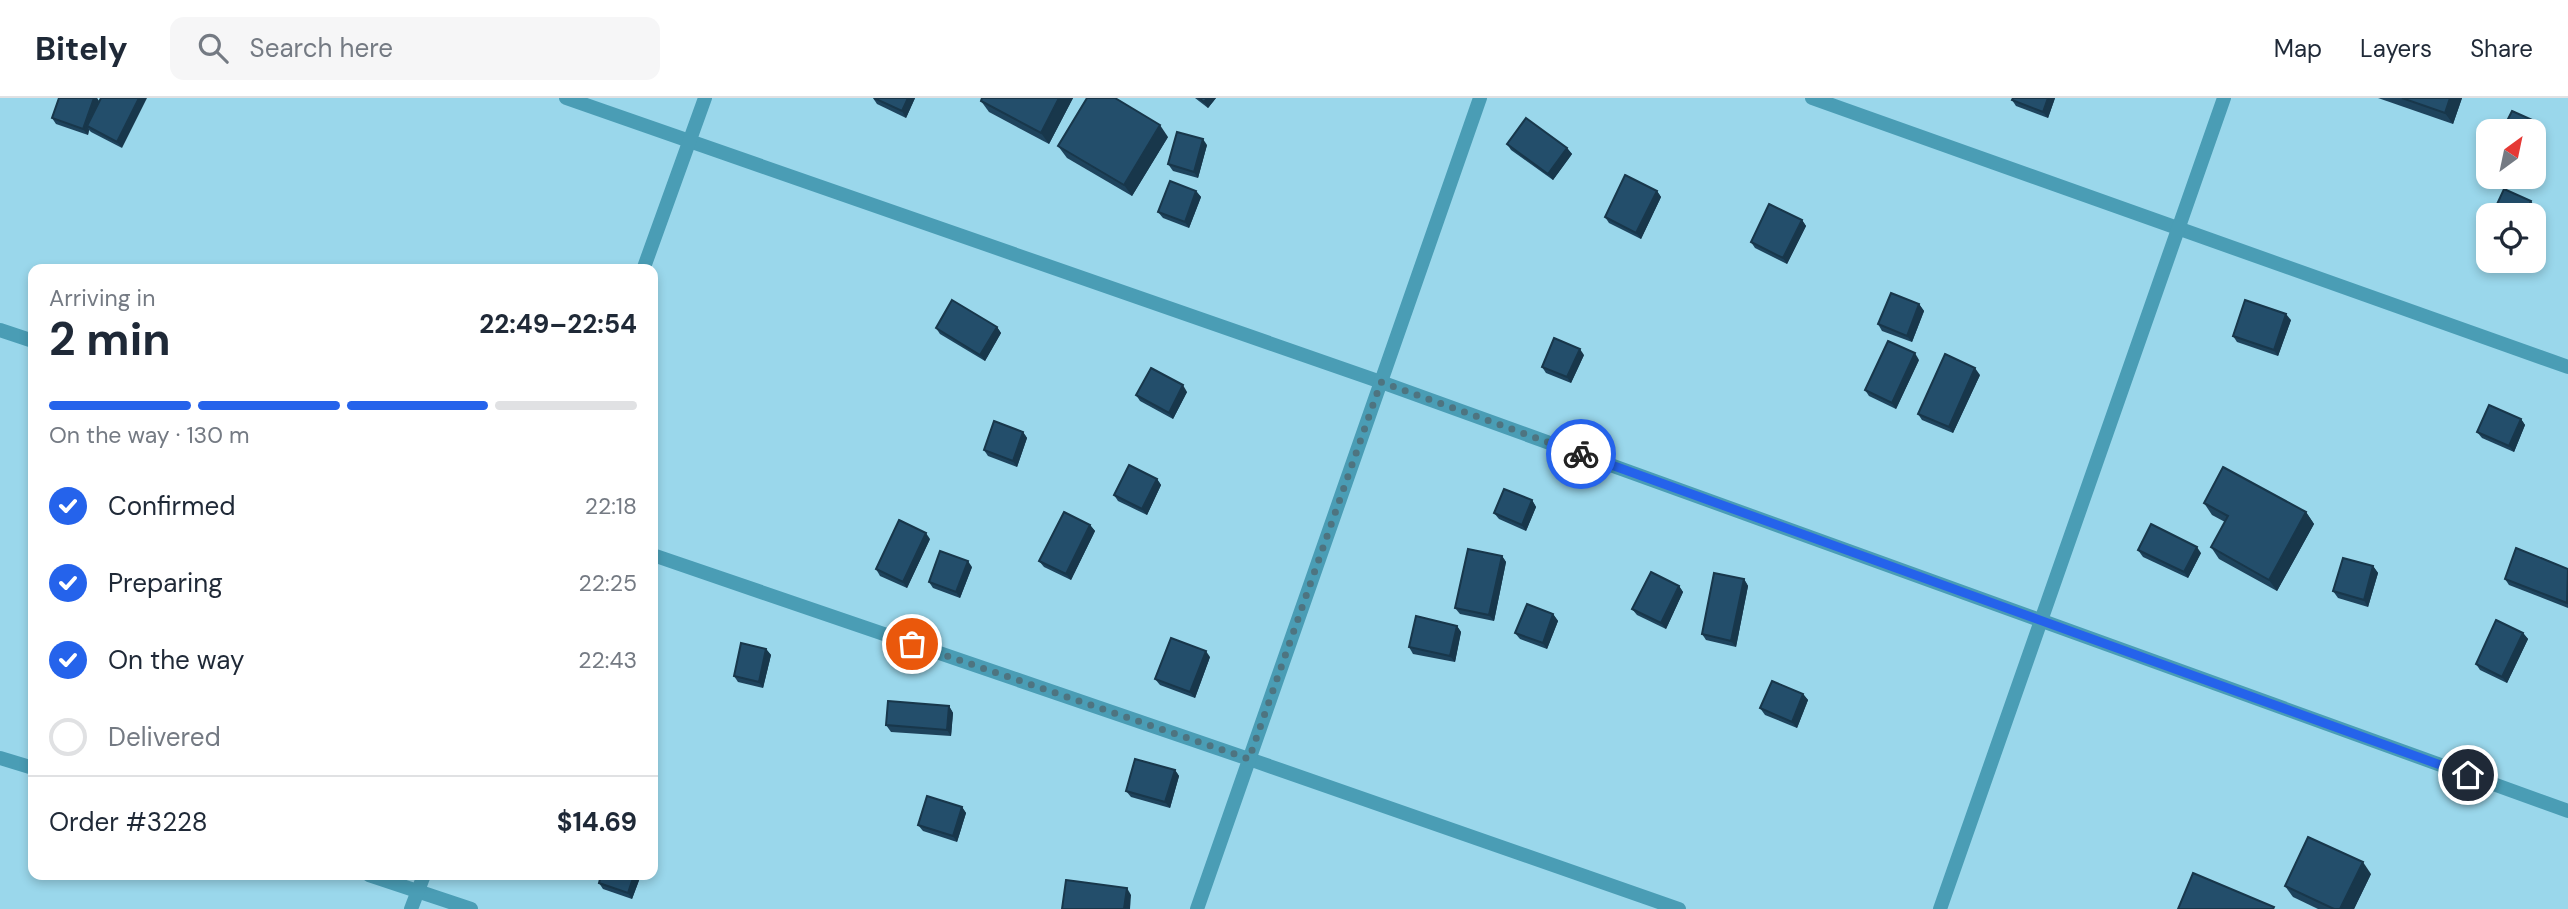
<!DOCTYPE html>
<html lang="en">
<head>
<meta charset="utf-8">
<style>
	:root { --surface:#fff; --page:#f6f6f7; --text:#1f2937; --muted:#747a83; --line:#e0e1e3; --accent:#2563eb }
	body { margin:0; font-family:"DM Sans",sans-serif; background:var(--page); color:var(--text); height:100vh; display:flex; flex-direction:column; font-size:26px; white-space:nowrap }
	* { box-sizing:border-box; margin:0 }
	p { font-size:23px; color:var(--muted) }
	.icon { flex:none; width:38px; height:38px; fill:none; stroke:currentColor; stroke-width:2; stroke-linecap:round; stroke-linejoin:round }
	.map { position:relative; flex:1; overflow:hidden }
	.drawer { position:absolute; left:28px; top:166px; width:630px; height:616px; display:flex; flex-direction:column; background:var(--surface); border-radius:14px; box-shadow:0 4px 10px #0003 }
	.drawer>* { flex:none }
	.needle { width:46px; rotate:33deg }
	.fabs { position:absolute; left:2476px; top:21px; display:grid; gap:14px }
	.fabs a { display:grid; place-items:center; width:70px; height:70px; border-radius:14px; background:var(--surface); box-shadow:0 4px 10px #0003; font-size:35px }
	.pin { position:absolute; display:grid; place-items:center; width:60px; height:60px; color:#fff; margin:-30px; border:4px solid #fff; border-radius:50%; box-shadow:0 2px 7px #0007 }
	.courier { position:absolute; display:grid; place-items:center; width:70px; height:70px; margin:-35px; border:5px solid #2563eb; border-radius:50%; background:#fff; color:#222; box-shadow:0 2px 9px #0007 }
	.head em { font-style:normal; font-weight:700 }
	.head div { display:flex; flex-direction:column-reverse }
	.head { display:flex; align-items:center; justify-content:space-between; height:119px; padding:0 21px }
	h1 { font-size:46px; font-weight:700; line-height:52px }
	.bar { display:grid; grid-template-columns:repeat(4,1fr); gap:10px 7px; align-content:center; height:84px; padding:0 21px }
	.bar i { height:9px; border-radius:5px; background:var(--line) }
	.bar .active { background:var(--accent) }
	.bar p { grid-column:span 4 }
	.line { display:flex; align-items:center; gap:18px; padding:0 21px; border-top:2px solid var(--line) }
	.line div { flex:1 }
	ol { padding:0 21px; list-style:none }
	li { display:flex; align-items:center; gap:21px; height:77px }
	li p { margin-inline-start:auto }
	li .icon { padding:7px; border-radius:50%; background:var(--accent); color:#fff; stroke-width:4 }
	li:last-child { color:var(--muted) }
	li i { width:38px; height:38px; border:4px solid var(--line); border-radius:50% }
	header { display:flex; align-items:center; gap:42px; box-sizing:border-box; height:98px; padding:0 35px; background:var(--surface); border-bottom:2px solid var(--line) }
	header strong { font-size:33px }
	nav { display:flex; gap:38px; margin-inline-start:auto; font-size:24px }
	.search { width:490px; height:63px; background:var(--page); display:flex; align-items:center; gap:18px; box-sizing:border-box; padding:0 24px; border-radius:14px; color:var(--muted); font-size:26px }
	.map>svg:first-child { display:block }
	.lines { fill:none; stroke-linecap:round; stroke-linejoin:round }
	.street { stroke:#4a9db5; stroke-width:14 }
	.wall { fill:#1e435c }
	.shaded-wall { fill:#18374b }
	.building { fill:#234e6b; stroke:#18374b; stroke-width:2 }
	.done { stroke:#4e7480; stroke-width:7; stroke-dasharray:0 12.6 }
	.route { stroke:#2563eb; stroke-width:9 }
</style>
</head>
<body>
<header>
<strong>Bitely</strong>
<div class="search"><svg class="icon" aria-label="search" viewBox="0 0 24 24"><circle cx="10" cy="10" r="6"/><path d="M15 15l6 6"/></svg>Search here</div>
<nav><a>Map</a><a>Layers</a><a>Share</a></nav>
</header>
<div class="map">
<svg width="2568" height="811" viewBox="0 0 2568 811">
	<rect width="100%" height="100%" fill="#9ad7eb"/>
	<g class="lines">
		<g class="street">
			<path d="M 566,0 L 1381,284 L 2568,713"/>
			<path d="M 1812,0 L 2568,269"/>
			<path d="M 643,172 L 705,0"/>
			<path d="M 0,232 L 33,243"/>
			<path d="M 653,457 L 1249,661 L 1679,811"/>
			<path d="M 0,660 L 33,670"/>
			<path d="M 369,777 L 471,811"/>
			<path d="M 411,811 L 424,777"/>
			<path d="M 1197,811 L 1480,0"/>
			<path d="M 1940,811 L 2224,0"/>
		</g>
	</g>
	<g class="wall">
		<path d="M 97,0 L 122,50 L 91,34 L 89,32 L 88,37 L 56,26 L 52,20 Z"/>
		<path d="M 873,0 L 915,0 L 906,20 L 877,6 Z"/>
		<path d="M 982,0 L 1073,0 L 1049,46 L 989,14 L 981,3 Z"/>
		<path d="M 1195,0 L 1216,0 L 1208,10 Z"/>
		<path d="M 2055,0 L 2048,20 L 2016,8 L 2012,2 Z"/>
		<path d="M 2378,0 L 2462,0 L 2453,26 Z"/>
		<path d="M 1168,39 L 1132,98 L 1067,60 L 1058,48 Z"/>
		<path d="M 1507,46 L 1567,50 L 1572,56 L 1553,82 L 1511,52 Z"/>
		<path d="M 1207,47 L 1198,80 L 1173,73 L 1168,66 Z"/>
		<path d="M 1196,93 L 1201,99 L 1189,130 L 1163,120 L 1158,114 Z"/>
		<path d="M 1657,93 L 1661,99 L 1641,141 L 1609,125 L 1605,119 Z"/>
		<path d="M 1802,122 L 1806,128 L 1787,166 L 1755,150 L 1751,144 Z"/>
		<path d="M 2488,126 L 2488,149 L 2486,148 L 2481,142 Z"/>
		<path d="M 1919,206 L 1924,213 L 1912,244 L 1882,233 L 1878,226 Z"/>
		<path d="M 2291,222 L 2278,258 L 2237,244 L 2233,238 Z"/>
		<path d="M 997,229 L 1001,235 L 985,263 L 940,236 L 936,230 Z"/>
		<path d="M 1584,257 L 1571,285 L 1546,275 L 1542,269 Z"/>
		<path d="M 1919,262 L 1896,311 L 1869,298 L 1865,292 Z"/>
		<path d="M 1980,277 L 1953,335 L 1922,322 L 1918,316 Z"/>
		<path d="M 1187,294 L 1173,321 L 1140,303 L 1136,297 Z"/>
		<path d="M 2521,321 L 2525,327 L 2514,354 L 2482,340 L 2477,334 Z"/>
		<path d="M 1023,334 L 1027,340 L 1017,369 L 988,358 L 984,352 Z"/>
		<path d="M 1157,381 L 1161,387 L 1147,417 L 1118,403 L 1114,397 Z"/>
		<path d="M 1532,402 L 1536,409 L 1526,433 L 1499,421 L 1494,415 Z"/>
		<path d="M 2204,405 L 2306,414 L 2314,426 L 2277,493 L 2219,461 L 2211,449 L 2225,424 L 2212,417 Z"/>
		<path d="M 1090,427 L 1095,433 L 1071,482 L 1044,469 L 1039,463 Z"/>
		<path d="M 930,441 L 907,490 L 880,478 L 876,471 Z"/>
		<path d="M 2138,452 L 2201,455 L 2188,480 L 2143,459 Z"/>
		<path d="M 1502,458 L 1506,464 L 1494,523 L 1460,516 L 1455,510 Z"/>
		<path d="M 2373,468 L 2378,475 L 2368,509 L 2338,500 L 2333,493 Z"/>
		<path d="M 972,469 L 960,500 L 933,490 L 929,484 Z"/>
		<path d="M 2568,471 L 2568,510 L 2509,487 L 2505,481 Z"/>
		<path d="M 1744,481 L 1748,488 L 1736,549 L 1706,542 L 1702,536 Z"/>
		<path d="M 1679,488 L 1683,494 L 1666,531 L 1637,517 L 1632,511 Z"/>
		<path d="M 1553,516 L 1558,523 L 1547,551 L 1520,541 L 1515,535 Z"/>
		<path d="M 1457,528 L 1461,534 L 1455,564 L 1413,556 L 1409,549 Z"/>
		<path d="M 2523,535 L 2528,541 L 2507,585 L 2480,572 L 2476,566 Z"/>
		<path d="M 766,551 L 771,557 L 763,590 L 738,584 L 734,578 Z"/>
		<path d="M 1210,559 L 1195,600 L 1160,587 L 1155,581 Z"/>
		<path d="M 1803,596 L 1808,602 L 1797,630 L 1765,617 L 1760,610 Z"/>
		<path d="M 949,608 L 953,615 L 951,638 L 891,634 L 886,627 Z"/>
		<path d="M 1175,672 L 1179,678 L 1170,710 L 1131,699 L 1126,693 Z"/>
		<path d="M 962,709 L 966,715 L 957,744 L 923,733 L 918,727 Z"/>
		<path d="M 2371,776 L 2354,811 L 2318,811 L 2293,799 L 2285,788 Z"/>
		<path d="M 641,777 L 632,801 L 603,791 L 599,785 Z"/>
	</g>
	<g class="shaded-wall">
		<path d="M 94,0 L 97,0 L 99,3 L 87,28 L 89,32 L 88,37 L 83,31 Z"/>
		<path d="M 139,0 L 147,0 L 122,50 L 117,44 Z"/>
		<path d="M 908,0 L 915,0 L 906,20 L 902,13 Z"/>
		<path d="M 1059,0 L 1073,0 L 1049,46 L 1041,35 Z"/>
		<path d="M 1207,0 L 1216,0 L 1208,10 L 1204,4 Z"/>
		<path d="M 2048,0 L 2055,0 L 2048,20 L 2043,14 Z"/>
		<path d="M 2450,0 L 2462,0 L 2453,26 L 2445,15 Z"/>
		<path d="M 2539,25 L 2543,31 L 2534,51 L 2534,36 Z"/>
		<path d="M 1160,27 L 1168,39 L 1132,98 L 1124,87 Z"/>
		<path d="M 1203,41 L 1207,47 L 1198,80 L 1194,74 Z"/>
		<path d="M 1567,50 L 1572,56 L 1553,82 L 1548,76 Z"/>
		<path d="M 1196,93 L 1201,99 L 1189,130 L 1185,124 Z"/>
		<path d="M 1657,93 L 1661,99 L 1641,141 L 1636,135 Z"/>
		<path d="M 2531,103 L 2535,109 L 2532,117 L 2525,117 Z"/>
		<path d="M 1802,122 L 1806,128 L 1787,166 L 1783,160 Z"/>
		<path d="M 1919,206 L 1924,213 L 1912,244 L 1907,238 Z"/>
		<path d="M 2286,216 L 2291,222 L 2278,258 L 2274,252 Z"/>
		<path d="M 997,229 L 1001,235 L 985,263 L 980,257 Z"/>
		<path d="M 1580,251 L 1584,257 L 1571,285 L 1567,279 Z"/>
		<path d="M 1915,255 L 1919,262 L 1896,311 L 1892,305 Z"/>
		<path d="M 1975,270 L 1980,277 L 1953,335 L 1949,329 Z"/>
		<path d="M 1183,287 L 1187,294 L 1173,321 L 1169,315 Z"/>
		<path d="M 2521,321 L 2525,327 L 2514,354 L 2509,348 Z"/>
		<path d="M 1023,334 L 1027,340 L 1017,369 L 1013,363 Z"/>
		<path d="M 1157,381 L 1161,387 L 1147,417 L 1142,411 Z"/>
		<path d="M 1532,402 L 1536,409 L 1526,433 L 1522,427 Z"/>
		<path d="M 2306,414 L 2314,426 L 2277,493 L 2269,482 Z"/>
		<path d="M 1090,427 L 1095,433 L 1071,482 L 1066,476 Z"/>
		<path d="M 926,435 L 930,441 L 907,490 L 903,484 Z"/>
		<path d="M 2197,449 L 2201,455 L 2188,480 L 2184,474 Z"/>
		<path d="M 1502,458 L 1506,464 L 1494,523 L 1489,517 Z"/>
		<path d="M 968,463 L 972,469 L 960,500 L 956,494 Z"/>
		<path d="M 2373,468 L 2378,475 L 2368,509 L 2364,502 Z"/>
		<path d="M 1744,481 L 1748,488 L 1736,549 L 1731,543 Z"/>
		<path d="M 1679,488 L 1683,494 L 1666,531 L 1661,525 Z"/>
		<path d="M 1553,516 L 1558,523 L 1547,551 L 1543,545 Z"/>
		<path d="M 1457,528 L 1461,534 L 1455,564 L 1450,558 Z"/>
		<path d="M 2523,535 L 2528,541 L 2507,585 L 2502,579 Z"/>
		<path d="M 766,551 L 771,557 L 763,590 L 759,584 Z"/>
		<path d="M 1206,553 L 1210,559 L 1195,600 L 1190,594 Z"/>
		<path d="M 1803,596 L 1808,602 L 1797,630 L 1792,624 Z"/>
		<path d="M 949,608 L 953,615 L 951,638 L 947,632 Z"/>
		<path d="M 1175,672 L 1179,678 L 1170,710 L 1165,704 Z"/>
		<path d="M 962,709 L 966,715 L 957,744 L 953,738 Z"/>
		<path d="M 2363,764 L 2371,776 L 2354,811 L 2340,811 Z"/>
		<path d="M 634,777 L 641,777 L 632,801 L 628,795 Z"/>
		<path d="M 1127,790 L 1131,797 L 1130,811 L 1124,811 Z"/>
	</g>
	<g class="building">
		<path d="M 59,0 L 94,0 L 83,31 L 52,20 Z"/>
		<path d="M 101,0 L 139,0 L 117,44 L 87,28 Z"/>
		<path d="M 874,0 L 908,0 L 902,13 Z"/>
		<path d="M 982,0 L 1059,0 L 1041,35 L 981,3 Z"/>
		<path d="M 1087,0 L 1115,0 L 1160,27 L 1124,87 L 1058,48 Z"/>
		<path d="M 1199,0 L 1207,0 L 1204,4 Z"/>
		<path d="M 2013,0 L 2048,0 L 2043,14 L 2012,2 Z"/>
		<path d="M 2402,0 L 2450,0 L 2445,15 Z"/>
		<path d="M 2512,13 L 2539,25 L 2534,36 L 2534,33 L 2502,33 Z"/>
		<path d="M 1526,20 L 1567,50 L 1548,76 L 1507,46 Z"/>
		<path d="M 1177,34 L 1203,41 L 1194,74 L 1168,66 Z"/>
		<path d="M 1625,77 L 1657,93 L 1636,135 L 1605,119 Z"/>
		<path d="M 1170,83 L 1196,93 L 1185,124 L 1158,114 Z"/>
		<path d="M 2504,91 L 2531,103 L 2525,117 L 2492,117 Z"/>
		<path d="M 1769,106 L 1802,122 L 1783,160 L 1751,144 Z"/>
		<path d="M 2488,126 L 2488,145 L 2481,142 Z"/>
		<path d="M 1891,195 L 1919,206 L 1907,238 L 1878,226 Z"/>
		<path d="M 952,202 L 997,229 L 980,257 L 936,230 Z"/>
		<path d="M 2245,202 L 2286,216 L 2274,252 L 2233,238 Z"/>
		<path d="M 1554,240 L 1580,251 L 1567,279 L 1542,269 Z"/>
		<path d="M 1888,243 L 1915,255 L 1892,305 L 1865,292 Z"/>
		<path d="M 1945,256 L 1975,270 L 1949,329 L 1918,316 Z"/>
		<path d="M 1151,270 L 1183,287 L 1169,315 L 1136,297 Z"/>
		<path d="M 2489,307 L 2521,321 L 2509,348 L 2477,334 Z"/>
		<path d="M 994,323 L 1023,334 L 1013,363 L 984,352 Z"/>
		<path d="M 1129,367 L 1157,381 L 1142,411 L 1114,397 Z"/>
		<path d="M 2223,369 L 2306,414 L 2269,482 L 2211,449 L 2228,418 L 2204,405 Z"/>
		<path d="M 1504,391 L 1532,402 L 1522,427 L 1494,415 Z"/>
		<path d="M 1064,414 L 1090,427 L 1066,476 L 1039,463 Z"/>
		<path d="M 899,422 L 926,435 L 903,484 L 876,471 Z"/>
		<path d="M 2151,426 L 2197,449 L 2184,474 L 2138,452 Z"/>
		<path d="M 2516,450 L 2568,471 L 2567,505 L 2505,481 Z"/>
		<path d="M 1468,451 L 1502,458 L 1489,517 L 1455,510 Z"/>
		<path d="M 940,453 L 968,463 L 956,494 L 929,484 Z"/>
		<path d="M 2343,460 L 2373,468 L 2364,502 L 2333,493 Z"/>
		<path d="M 1651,474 L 1679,488 L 1661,525 L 1632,511 Z"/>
		<path d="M 1714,475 L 1744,481 L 1731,543 L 1702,536 Z"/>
		<path d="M 1527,506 L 1553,516 L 1543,545 L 1515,535 Z"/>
		<path d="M 1416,518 L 1457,528 L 1450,558 L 1409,549 Z"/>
		<path d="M 2496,522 L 2523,535 L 2502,579 L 2476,566 Z"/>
		<path d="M 1171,540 L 1206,553 L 1190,594 L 1155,581 Z"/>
		<path d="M 741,545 L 766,551 L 759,584 L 734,578 Z"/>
		<path d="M 1772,583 L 1803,596 L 1792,624 L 1760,610 Z"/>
		<path d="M 888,603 L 949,608 L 947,632 L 886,627 Z"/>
		<path d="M 1135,661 L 1175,672 L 1165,704 L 1126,693 Z"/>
		<path d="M 927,698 L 962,709 L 953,738 L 918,727 Z"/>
		<path d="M 2308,739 L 2363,764 L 2340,811 L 2334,811 L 2285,788 Z"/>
		<path d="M 2193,775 L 2274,809 L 2273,811 L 2178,811 Z"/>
		<path d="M 601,777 L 634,777 L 628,795 L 599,785 Z"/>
		<path d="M 1066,782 L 1127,790 L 1124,811 L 1062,811 Z"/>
	</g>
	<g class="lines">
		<path class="done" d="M 912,546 L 1249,661 L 1381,284 L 1581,356"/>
		<path class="route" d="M 1581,356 L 2468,677"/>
	</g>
</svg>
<div class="fabs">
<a><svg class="needle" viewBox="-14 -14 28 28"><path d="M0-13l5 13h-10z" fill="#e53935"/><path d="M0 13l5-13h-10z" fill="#747a83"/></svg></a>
<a><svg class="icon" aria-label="locate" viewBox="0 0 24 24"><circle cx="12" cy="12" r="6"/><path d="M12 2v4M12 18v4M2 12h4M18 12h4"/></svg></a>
</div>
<div class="pin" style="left:912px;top:546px;background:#ea580c"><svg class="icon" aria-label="bag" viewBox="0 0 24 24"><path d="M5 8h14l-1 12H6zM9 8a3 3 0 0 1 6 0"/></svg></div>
<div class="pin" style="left:2468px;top:677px;background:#1f2937"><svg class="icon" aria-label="home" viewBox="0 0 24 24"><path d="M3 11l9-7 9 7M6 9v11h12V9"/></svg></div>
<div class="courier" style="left:1581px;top:356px"><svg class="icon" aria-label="bike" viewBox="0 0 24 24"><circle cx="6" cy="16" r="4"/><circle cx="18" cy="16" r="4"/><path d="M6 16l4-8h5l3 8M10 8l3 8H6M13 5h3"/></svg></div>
<section class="drawer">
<div class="head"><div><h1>2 min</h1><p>Arriving in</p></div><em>22:49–22:54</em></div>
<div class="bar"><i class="active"></i><i class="active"></i><i class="active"></i><i></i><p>On the way · 130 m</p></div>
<ol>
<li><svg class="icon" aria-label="check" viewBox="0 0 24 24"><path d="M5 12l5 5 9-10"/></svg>Confirmed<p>22:18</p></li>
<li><svg class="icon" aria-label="check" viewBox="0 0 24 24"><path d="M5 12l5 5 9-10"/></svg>Preparing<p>22:25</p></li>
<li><svg class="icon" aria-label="check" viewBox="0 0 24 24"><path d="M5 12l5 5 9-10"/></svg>On the way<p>22:43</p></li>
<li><i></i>Delivered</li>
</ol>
<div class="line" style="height:91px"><div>Order #3228</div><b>$14.69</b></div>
</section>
</div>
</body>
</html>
